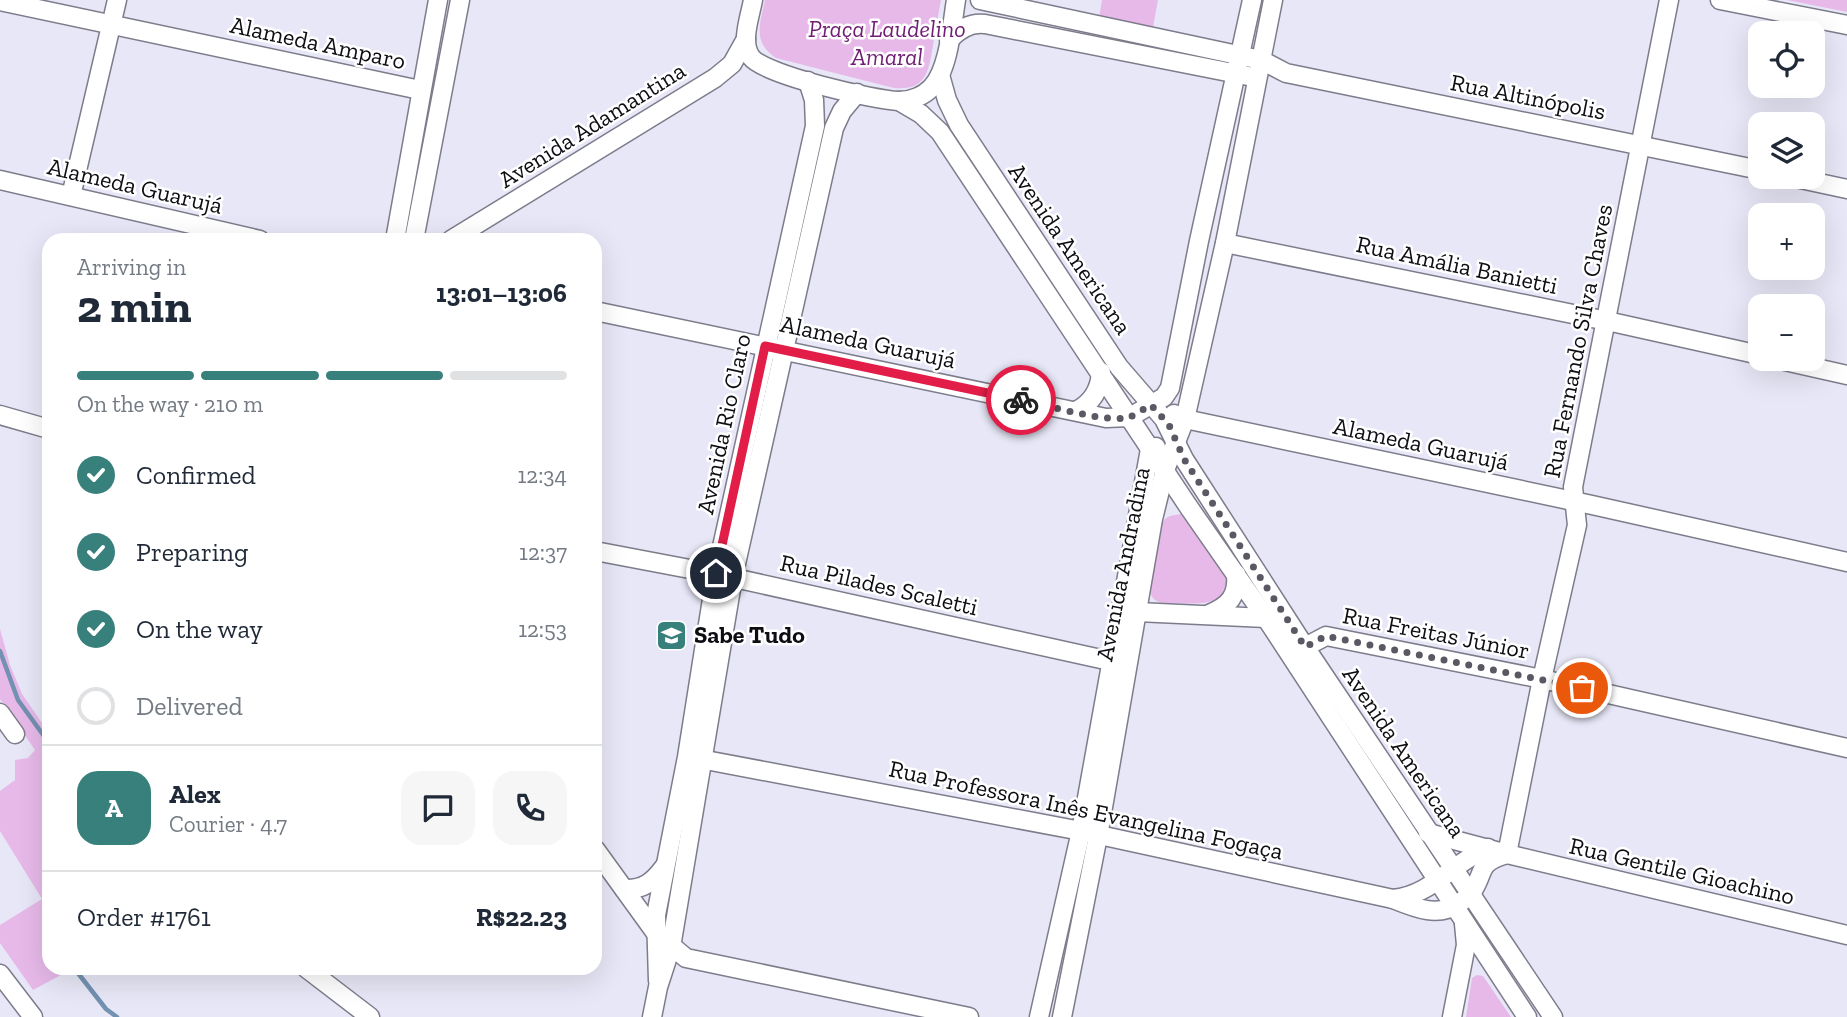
<!DOCTYPE html>
<html lang="en">
<head>
<meta charset="utf-8">
<style>
	:root { --surface:#fff; --page:#f6f6f7; --text:#1f2937; --muted:#747a83; --line:#e0e1e3; --accent:#38807b }
	body { margin:0; font-family:"Zilla Slab",serif; background:var(--page); color:var(--text); height:100vh; display:flex; flex-direction:column; font-size:26px; white-space:nowrap }
	* { box-sizing:border-box; margin:0 }
	p { font-size:23px; color:var(--muted) }
	.icon { flex:none; width:38px; height:38px; fill:none; stroke:currentColor; stroke-width:2; stroke-linecap:round; stroke-linejoin:round }
	.map { position:relative; flex:1; overflow:hidden }
	.details { position:absolute; left:42px; top:233px; width:560px; height:742px; display:flex; flex-direction:column; background:var(--surface); border-radius:21px; box-shadow:0 7px 28px #0002 }
	.details>* { flex:none }
	.controls { position:absolute; left:1748px; top:21px; display:grid; gap:14px }
	.controls a { display:grid; place-items:center; width:77px; height:77px; border-radius:14px; background:var(--surface); box-shadow:0 7px 28px #0002; font-size:35px }
	.pin { position:absolute; display:grid; place-items:center; width:60px; height:60px; color:#fff; margin:-30px; border:4px solid #fff; border-radius:50%; box-shadow:0 2px 7px #0007 }
	.courier { position:absolute; display:grid; place-items:center; width:70px; height:70px; margin:-35px; border:5px solid #e11d48; border-radius:50%; background:#fff; color:#222; box-shadow:0 2px 9px #0007 }
	.overview em { font-style:normal; font-weight:700 }
	.overview div { display:flex; flex-direction:column-reverse }
	.overview { display:flex; align-items:center; justify-content:space-between; height:119px; padding:0 35px }
	h1 { font-size:46px; font-weight:700; line-height:52px }
	.bar { display:grid; grid-template-columns:repeat(4,1fr); gap:10px 7px; align-content:center; height:84px; padding:0 35px }
	.bar i { height:9px; border-radius:5px; background:var(--line) }
	.bar .current { background:var(--accent) }
	.bar p { grid-column:span 4 }
	.line { display:flex; align-items:center; gap:18px; padding:0 35px; border-top:2px solid var(--line) }
	.line div { flex:1 }
	.round { display:grid; place-items:center; flex:none; width:74px; height:74px; border-radius:21px; background:var(--page) }
	ol { padding:0 35px; list-style:none }
	li { display:flex; align-items:center; gap:21px; height:77px }
	li p { margin-inline-start:auto }
	li .icon { padding:7px; border-radius:50%; background:var(--accent); color:#fff; stroke-width:4 }
	li:last-child { color:var(--muted) }
	li i { width:38px; height:38px; border:4px solid var(--line); border-radius:50% }
	.map>svg:first-child { display:block }
	.green { fill:#e7b9e9 }
	.lines { fill:none; stroke-linecap:round; stroke-linejoin:round }
	.stream { stroke:#7391b0; stroke-width:4.5 }
	.minor-casing { stroke:#7c7c8b; stroke-width:21 }
	.minor { stroke:#fff; stroke-width:18 }
	.done { stroke:#5a5963; stroke-width:7; stroke-dasharray:0 12.6 }
	.route { stroke:#e11d48; stroke-width:9 }
	.labels { text-anchor:middle; stroke-width:5; stroke-linejoin:round; paint-order:stroke }
	.park-label { font-size:24px; font-style:italic; fill:#6f1e74; stroke:#fff }
	.street-label { font-size:24px; fill:#0e0d13; stroke:#fff }
	.poi-label { font-size:24px; font-weight:bold; fill:#0e0d13; stroke:#fff; text-anchor:start }
</style>
</head>
<body>
<div class="map">
<svg width="1847" height="1017" viewBox="0 0 1847 1017">
	<rect width="100%" height="100%" fill="#e7e7f7"/>
	<g class="green">
		<path d="M 765,0 L 941,0 C 938,15 936,30 933,45 C 929,71 926,91 894,88 L 776,58 C 752,42 760,24 765,0 Z"/>
		<path d="M 1102,0 L 1158,0 L 1153,27 L 1099,18 Z"/>
		<path d="M 1787,0 L 1847,0 L 1847,12 Z"/>
		<path d="M 1181,514 L 1188,518 C 1196,530 1225,567 1226,578 C 1230,607 1194,604 1176,603 C 1170,603 1160,604 1155,600 C 1150,596 1150,590 1150,584 C 1152,571 1156,527 1165,519 C 1169,515 1176,515 1181,514 Z"/>
		<path d="M 0,629 L 10,665 L 22,694 L 49,733 L 49,968 L 74,968 L 33,990 L 0,943 L 0,925 L 42,899 L 0,831 L 0,791 L 15,780 L 15,760 L 28,758 L 35,750 L 0,699 Z"/>
		<path d="M 1477,975 L 1483,976 L 1511,1017 L 1466,1017 L 1472,978 Z"/>
	</g>
	<g class="lines">
		<g class="stream">
			<path d="M 0,651 L 18,700 L 49,743"/>
			<path d="M 74,968 L 106,1009 L 117,1017"/>
		</g>
		<defs>
			<g id="minor">
				<path d="M 753,0 C 750,17 740,42 751,57 C 764,75 874,100 899,101 C 911,101 924,96 932,87 C 949,69 952,24 956,0"/>
				<path d="M 980,0 L 1261,60 L 1286,73 L 1760,170"/>
				<path d="M 1720,0 L 1847,25"/>
				<path d="M 0,1 L 420,90"/>
				<path d="M 949,40 C 959,29 970,22 985,24 L 1248,76"/>
				<path d="M 940,75 L 947,100 L 959,125 L 1119,367 L 1164,419 L 1184,459 L 1305,647 L 1553,1017"/>
				<path d="M 899,101 L 921,114 L 940,132 L 1188,506 L 1266,618 L 1527,1017"/>
				<path d="M 1791,177 L 1847,189"/>
				<path d="M 0,180 L 260,240"/>
				<path d="M 71,196 L 117,0"/>
				<path d="M 395,240 L 438,0"/>
				<path d="M 414,240 L 460,0"/>
				<path d="M 451,240 L 715,78 L 732,64 L 746,39"/>
				<path d="M 1225,243 L 1607,321 L 1760,355"/>
				<path d="M 595,311 L 1106,418 L 1130,417 L 1164,397 L 1170,388 L 1199,241 L 1252,0"/>
				<path d="M 1776,359 L 1847,375"/>
				<path d="M 1076,411 C 1092,403 1100,390 1101,372"/>
				<path d="M 1174,414 L 1185,419 L 1592,505 L 1847,562"/>
				<path d="M 0,415 L 49,429"/>
				<path d="M 595,551 L 716,574 L 1110,661"/>
				<path d="M 1137,612 L 1266,618"/>
				<path d="M 1209,614 C 1229,606 1238,596 1236,574"/>
				<path d="M 1305,647 L 1326,636 L 1542,679 L 1847,748"/>
				<path d="M 0,713 L 15,734"/>
				<path d="M 695,758 L 1081,831 L 1393,899 C 1415,908 1438,918 1460,903 C 1464,899 1469,897 1472,892 C 1486,871 1476,863 1507,854"/>
				<path d="M 1428,833 L 1507,854 L 1847,935"/>
				<path d="M 595,849 L 655,932 L 686,958 L 969,1017"/>
				<path d="M 1507,854 L 1542,679 L 1577,525 L 1573,487 L 1669,0"/>
				<path d="M 624,889 C 643,890 653,882 664,867"/>
				<path d="M 1393,899 C 1432,895 1453,862 1488,848"/>
				<path d="M 306,968 L 370,1017"/>
				<path d="M 0,974 L 33,1017"/>
				<path d="M 658,981 L 656,915 L 687,757 L 716,574 L 815,126 L 814,100 L 808,81"/>
				<path d="M 652,1017 L 658,987 L 671,947 L 733,577 L 834,128 L 842,111 L 857,93"/>
				<path d="M 1039,1017 L 1081,831 L 1150,449 L 1156,447"/>
				<path d="M 1062,1017 L 1098,836 L 1153,519 L 1165,470 L 1185,419 L 1225,243 L 1273,0"/>
				<path d="M 1452,1017 L 1466,945 L 1464,924"/>
			</g>
		</defs>
		<use href="#minor" class="minor-casing"/>
		<use href="#minor" class="minor"/>
	</g>
	<g class="lines">
		<path class="done" d="M 1021,400 C 1048,405 1101,422 1126,418 C 1135,416 1143,409 1151,405 L 1169,425 L 1184,459 L 1305,647 L 1326,636 L 1582,688"/>
		<path class="route" d="M 716,573 L 765,346 L 1021,400"/>
	</g>
	<defs>
		<symbol id="school-square" viewBox="-11 -11 22 22"><rect x="-9" y="-9" width="18" height="18" rx="4" fill="#38807b" stroke="#fff"/><path d="M0-5L7-2L0 1L-7-2ZM-4 1L0 2.5L4 1V4Q0 6-4 4Z" fill="#fff"/></symbol>
	</defs>
	<g fill-rule="evenodd">
		<use href="#school-square" x="654" y="618" width="35" height="35"/>
	</g>
	<g class="labels">
		<g class="park-label">
			<text x="887" y="37">Praça Laudelino<tspan x="887" dy="28">Amaral</tspan></text>
		</g>
		<g class="street-label">
			<text transform="translate(318 43) rotate(12)" y="8">Alameda Amparo</text>
			<text transform="translate(1528 97) rotate(11)" y="8">Rua Altinópolis</text>
			<text transform="translate(592 125) rotate(-32)" y="8">Avenida Adamantina</text>
			<text transform="translate(135 186) rotate(13)" y="8">Alameda Guarujá</text>
			<text transform="translate(1070 249) rotate(56)" y="8">Avenida Americana</text>
			<text transform="translate(1457 265) rotate(12)" y="8">Rua Amália Banietti</text>
			<text transform="translate(1578 341) rotate(-79)" y="8">Rua Fernando Silva Chaves</text>
			<text transform="translate(868 342) rotate(12)" y="8">Alameda Guarujá</text>
			<text transform="translate(724 424) rotate(-78)" y="8">Avenida Rio Claro</text>
			<text transform="translate(1421 444) rotate(12)" y="8">Alameda Guarujá</text>
			<text transform="translate(1123 564) rotate(-79)" y="8">Avenida Andradina</text>
			<text transform="translate(879 585) rotate(13)" y="8">Rua Pilades Scaletti</text>
			<text transform="translate(1436 633) rotate(11)" y="8">Rua Freitas Júnior</text>
			<text transform="translate(1404 752) rotate(56)" y="8">Avenida Americana</text>
			<text transform="translate(1086 810) rotate(12)" y="8">Rua Professora Inês Evangelina Fogaça</text>
			<text transform="translate(1682 871) rotate(13)" y="8">Rua Gentile Gioachino</text>
		</g>
		<g class="poi-label">
			<text x="694" y="643">Sabe Tudo</text>
		</g>
	</g>
</svg>
<div class="controls">
<a><svg class="icon" aria-label="locate" viewBox="0 0 24 24"><circle cx="12" cy="12" r="6"/><path d="M12 2v4M12 18v4M2 12h4M18 12h4"/></svg></a>
<a><svg class="icon" aria-label="layers" viewBox="0 0 24 24"><path d="M12 4l9 5-9 5-9-5zM3 14l9 5 9-5"/></svg></a>
<a>+</a>
<a>−</a>
</div>
<div class="pin" style="left:1582px;top:688px;background:#ea580c"><svg class="icon" aria-label="bag" viewBox="0 0 24 24"><path d="M5 8h14l-1 12H6zM9 8a3 3 0 0 1 6 0"/></svg></div>
<div class="pin" style="left:716px;top:573px;background:#1f2937"><svg class="icon" aria-label="home" viewBox="0 0 24 24"><path d="M3 11l9-7 9 7M6 9v11h12V9"/></svg></div>
<div class="courier" style="left:1021px;top:400px"><svg class="icon" aria-label="bike" viewBox="0 0 24 24"><circle cx="6" cy="16" r="4"/><circle cx="18" cy="16" r="4"/><path d="M6 16l4-8h5l3 8M10 8l3 8H6M13 5h3"/></svg></div>
<section class="details">
<div class="overview"><div><h1>2 min</h1><p>Arriving in</p></div><em>13:01–13:06</em></div>
<div class="bar"><i class="current"></i><i class="current"></i><i class="current"></i><i></i><p>On the way · 210 m</p></div>
<ol>
<li><svg class="icon" aria-label="check" viewBox="0 0 24 24"><path d="M5 12l5 5 9-10"/></svg>Confirmed<p>12:34</p></li>
<li><svg class="icon" aria-label="check" viewBox="0 0 24 24"><path d="M5 12l5 5 9-10"/></svg>Preparing<p>12:37</p></li>
<li><svg class="icon" aria-label="check" viewBox="0 0 24 24"><path d="M5 12l5 5 9-10"/></svg>On the way<p>12:53</p></li>
<li><i></i>Delivered</li>
</ol>
<div class="line" style="height:126px"><b class="round" style="background:var(--accent);color:#fff">A</b><div><b>Alex</b><p>Courier · 4.7</p></div><a class="round"><svg class="icon" aria-label="chat" viewBox="0 0 24 24"><path d="M4 5h16v11H9l-5 4z"/></svg></a><a class="round"><svg class="icon" aria-label="phone" viewBox="0 0 24 24"><path d="M5 4h4l2 5-3 2q2 4 5 5l2-3 5 2v4C11 20 4 13 5 4z"/></svg></a></div>
<div class="line" style="height:91px"><div>Order #1761</div><b>R$22.23</b></div>
</section>
</div>
</body>
</html>
